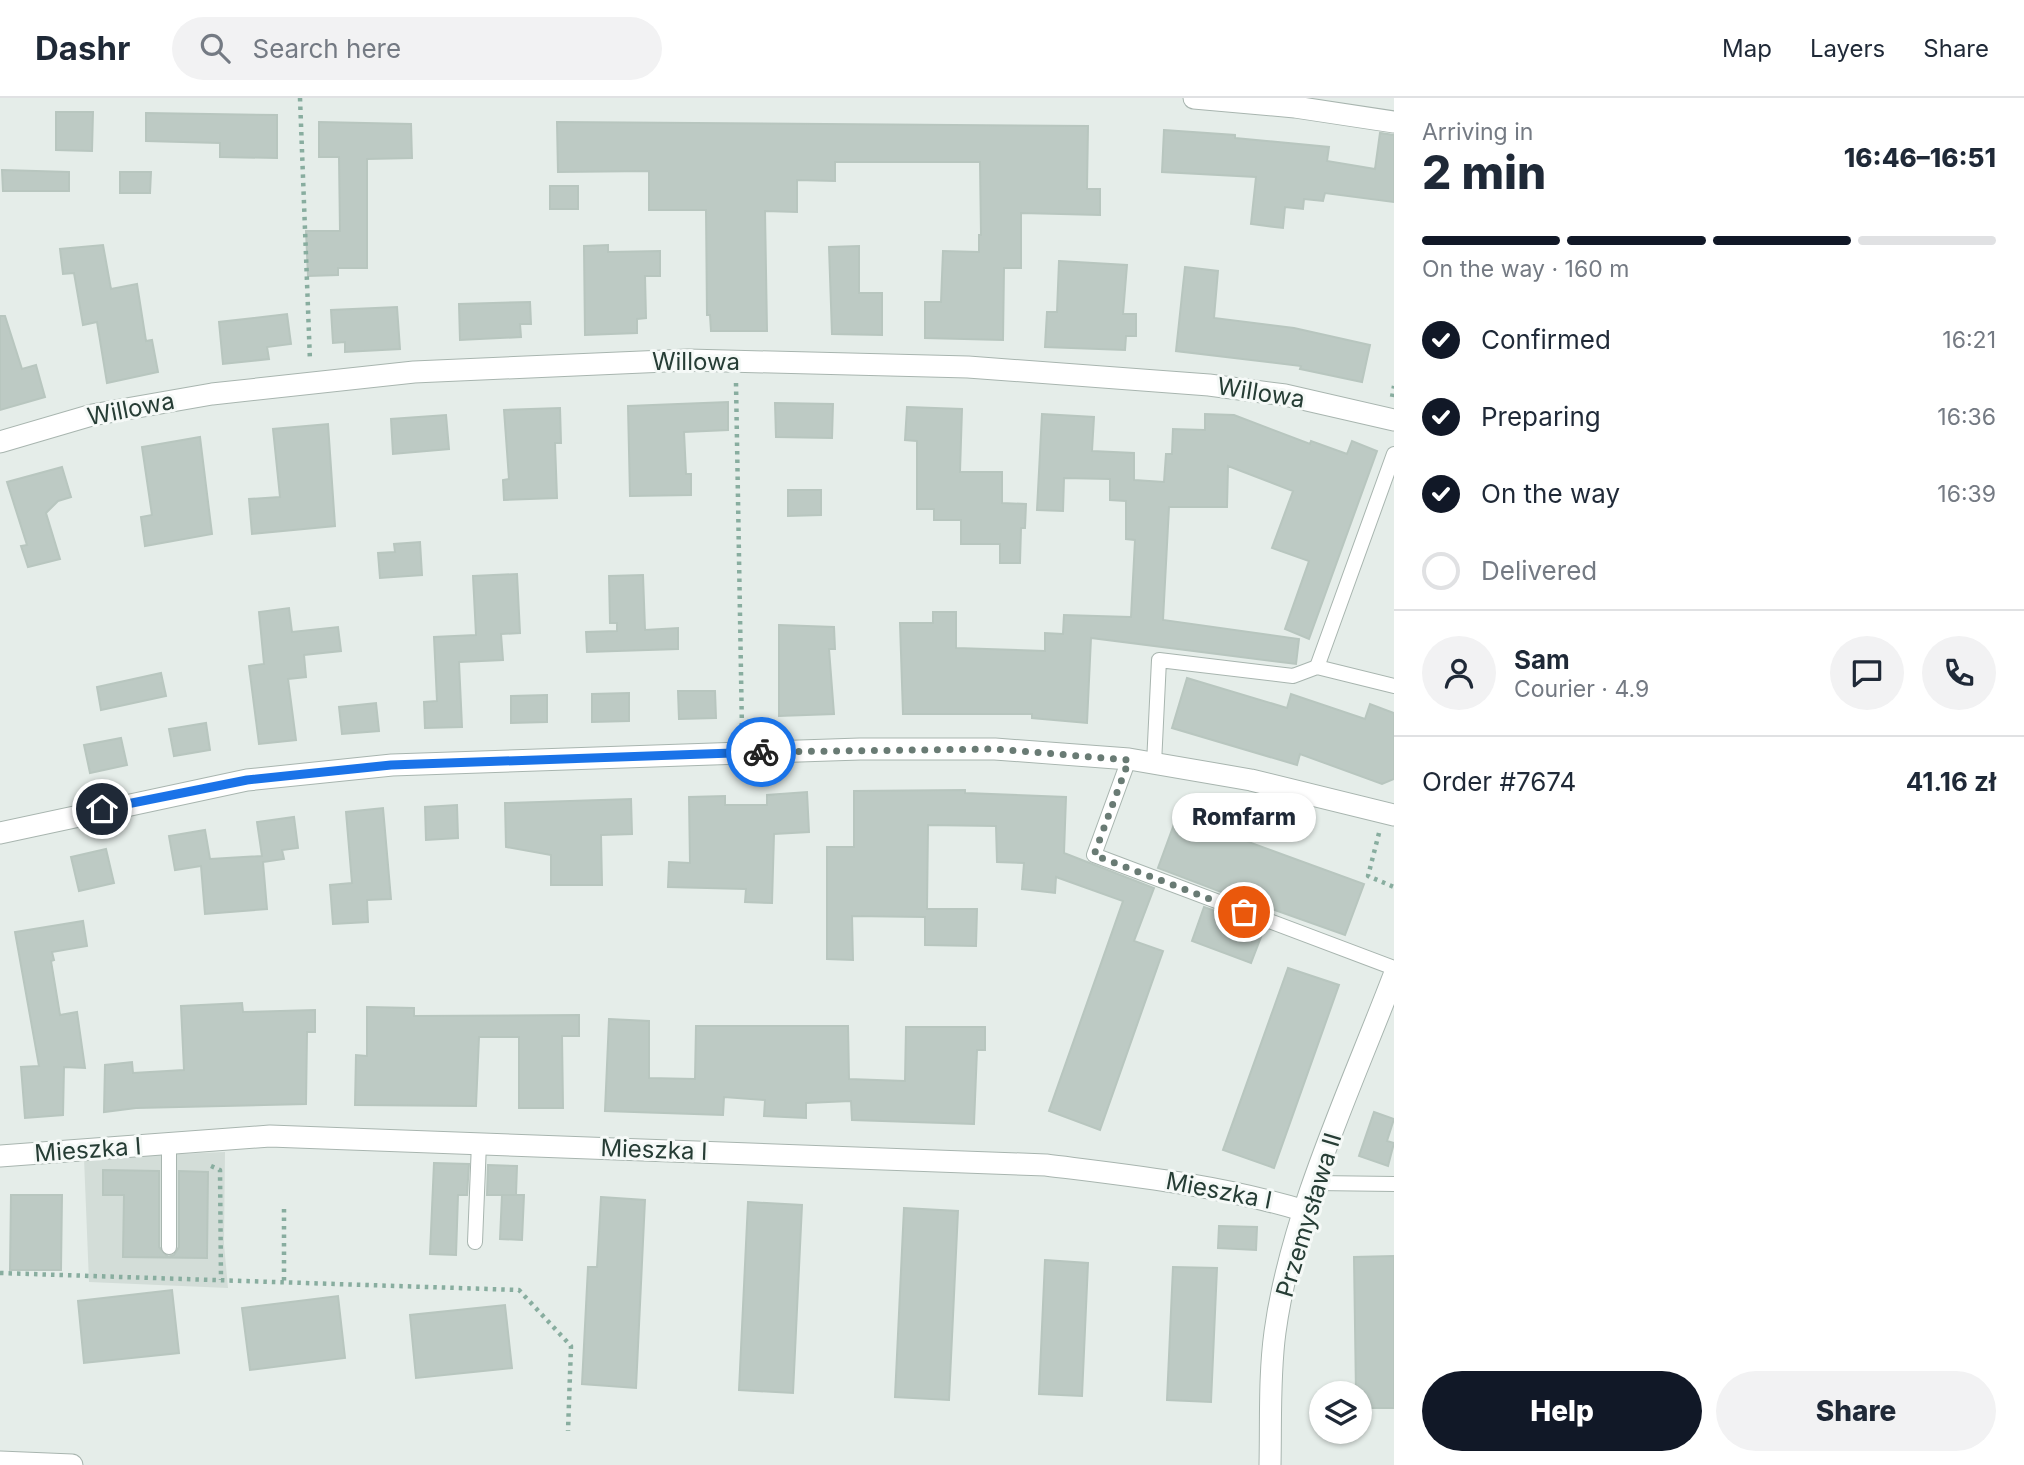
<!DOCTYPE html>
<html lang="en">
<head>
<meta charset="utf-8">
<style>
	:root { --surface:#fff; --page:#f2f2f3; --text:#1f2937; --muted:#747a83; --line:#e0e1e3; --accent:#111827 }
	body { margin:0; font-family:Inter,sans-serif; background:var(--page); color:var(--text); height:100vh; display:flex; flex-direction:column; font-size:26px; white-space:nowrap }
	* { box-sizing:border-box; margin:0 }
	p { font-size:23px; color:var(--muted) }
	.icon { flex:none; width:38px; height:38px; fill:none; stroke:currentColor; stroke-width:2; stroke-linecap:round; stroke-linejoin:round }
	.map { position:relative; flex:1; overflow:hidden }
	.panel { display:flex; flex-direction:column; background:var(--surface); width:630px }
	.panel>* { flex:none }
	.buttons { position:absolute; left:1309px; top:1283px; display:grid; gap:14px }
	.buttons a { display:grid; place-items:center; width:63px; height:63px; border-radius:50%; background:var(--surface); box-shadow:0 2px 5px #0004; font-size:35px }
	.pin { position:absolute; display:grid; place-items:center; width:60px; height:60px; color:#fff; margin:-30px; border:4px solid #fff; border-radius:50%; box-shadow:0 2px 7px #0007 }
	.courier { position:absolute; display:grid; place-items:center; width:70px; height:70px; margin:-35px; border:5px solid #1a73e8; border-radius:50%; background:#fff; color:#222; box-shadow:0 2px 9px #0007 }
	.bubble { position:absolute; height:49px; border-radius:24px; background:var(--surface); box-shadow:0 2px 5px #0004; font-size:23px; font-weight:800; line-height:49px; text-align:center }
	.headline em { font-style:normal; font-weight:800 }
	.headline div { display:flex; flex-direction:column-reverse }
	.headline { display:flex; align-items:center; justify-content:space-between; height:119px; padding:0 28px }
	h1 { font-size:46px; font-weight:800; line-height:52px }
	.bar { display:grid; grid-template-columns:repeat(4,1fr); gap:10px 7px; align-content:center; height:84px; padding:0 28px }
	.bar i { height:9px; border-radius:5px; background:var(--line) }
	.bar .selected { background:var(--accent) }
	.bar p { grid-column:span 4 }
	.line { display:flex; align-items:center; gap:18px; padding:0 28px; border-top:2px solid var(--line) }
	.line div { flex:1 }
	.round { display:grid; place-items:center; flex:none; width:74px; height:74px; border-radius:37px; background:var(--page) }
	ol { padding:0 28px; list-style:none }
	li { display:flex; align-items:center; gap:21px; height:77px }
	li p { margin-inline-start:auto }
	li .icon { padding:7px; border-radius:50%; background:var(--accent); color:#fff; stroke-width:4 }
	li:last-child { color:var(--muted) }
	li i { width:38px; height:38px; border:4px solid var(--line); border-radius:50% }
	.button { display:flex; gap:14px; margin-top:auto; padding:14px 28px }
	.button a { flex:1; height:80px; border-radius:42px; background:var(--accent); color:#fff; font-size:28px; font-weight:800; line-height:80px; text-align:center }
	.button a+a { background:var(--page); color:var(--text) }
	header { display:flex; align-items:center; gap:42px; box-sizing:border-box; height:98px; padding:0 35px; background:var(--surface); border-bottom:2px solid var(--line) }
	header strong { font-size:33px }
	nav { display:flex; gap:38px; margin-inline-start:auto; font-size:24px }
	.search { width:490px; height:63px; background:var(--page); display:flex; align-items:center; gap:18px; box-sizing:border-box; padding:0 24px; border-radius:38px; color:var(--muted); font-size:26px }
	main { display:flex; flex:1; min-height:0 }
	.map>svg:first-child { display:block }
	.built { fill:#d3ddd8 }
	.building { fill:#bdcac4; stroke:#b8c6bf; stroke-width:2 }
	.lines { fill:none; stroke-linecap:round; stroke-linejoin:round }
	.service-casing { stroke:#a8b5af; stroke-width:16 }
	.minor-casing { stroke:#a8b5af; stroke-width:23 }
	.tertiary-casing { stroke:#a8b5af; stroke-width:23 }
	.path { stroke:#88ad9f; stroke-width:4.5; stroke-dasharray:3.5 5; stroke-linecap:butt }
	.service { stroke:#fff; stroke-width:14 }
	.minor { stroke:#fff; stroke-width:21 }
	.tertiary { stroke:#fff; stroke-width:21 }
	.done { stroke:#697b74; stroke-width:7; stroke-dasharray:0 12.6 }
	.route { stroke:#1a73e8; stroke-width:9 }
	.labels { text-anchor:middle; stroke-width:6; stroke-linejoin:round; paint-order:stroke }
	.street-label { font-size:24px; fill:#263d35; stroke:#f5f9f7 }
</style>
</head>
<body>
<header>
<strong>Dashr</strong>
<div class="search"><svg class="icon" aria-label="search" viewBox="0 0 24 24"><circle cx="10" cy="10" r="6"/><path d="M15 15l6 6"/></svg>Search here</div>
<nav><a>Map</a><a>Layers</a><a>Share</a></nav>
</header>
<main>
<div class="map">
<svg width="1394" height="1367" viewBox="0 0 1394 1367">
	<rect width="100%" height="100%" fill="#e5ede9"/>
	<path class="built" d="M 225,1054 L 224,1146 L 228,1190 L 89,1184 L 84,1060 Z"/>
	<g class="building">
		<path d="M 56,14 L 93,14 L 92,53 L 56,52 Z"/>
		<path d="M 146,15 L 277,17 L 277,60 L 220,59 L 220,45 L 146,43 Z"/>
		<path d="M 319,24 L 411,26 L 412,60 L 367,61 L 367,170 L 338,170 L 338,177 L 308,178 L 306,133 L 340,133 L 339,59 L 319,59 Z"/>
		<path d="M 557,24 L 1088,28 L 1087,91 L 1100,91 L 1100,117 L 1021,115 L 1021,170 L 1004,170 L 1003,242 L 925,240 L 925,204 L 941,204 L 943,153 L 979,154 L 979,137 L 981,137 L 980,64 L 835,64 L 835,83 L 797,82 L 797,114 L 765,113 L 767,233 L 711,233 L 710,217 L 707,217 L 706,112 L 649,112 L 649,73 L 558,74 Z"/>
		<path d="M 1164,32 L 1235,37 L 1235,40 L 1329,49 L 1327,63 L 1375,71 L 1380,35 L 1394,37 L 1394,104 L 1325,95 L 1323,103 L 1304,101 L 1303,111 L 1285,109 L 1283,130 L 1251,126 L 1256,79 L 1162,74 Z"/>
		<path d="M 2,72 L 69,74 L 69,93 L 3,93 Z"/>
		<path d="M 120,74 L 151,74 L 150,95 L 120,95 Z"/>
		<rect x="550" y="88" width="28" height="23"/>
		<path d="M 103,147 L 111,191 L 137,186 L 146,243 L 152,242 L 158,274 L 107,285 L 97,224 L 83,227 L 74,175 L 63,176 L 60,151 Z"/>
		<path d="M 608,147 L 608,154 L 660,153 L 660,178 L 645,178 L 646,220 L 637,221 L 637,235 L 585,237 L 584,148 Z"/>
		<path d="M 859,148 L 859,195 L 882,195 L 882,237 L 832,236 L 829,149 Z"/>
		<path d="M 1059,163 L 1127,167 L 1123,216 L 1136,216 L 1136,238 L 1126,238 L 1125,252 L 1045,249 L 1047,214 L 1057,214 Z"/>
		<path d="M 1185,169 L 1218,173 L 1214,220 L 1294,230 L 1370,247 L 1362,284 L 1300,271 L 1301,268 L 1176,253 Z"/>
		<path d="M 530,204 L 531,226 L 520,226 L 521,239 L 460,242 L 459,206 Z"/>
		<path d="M 397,209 L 400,251 L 345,254 L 345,244 L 333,245 L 331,212 Z"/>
		<path d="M 287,216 L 291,246 L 267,249 L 269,261 L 223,266 L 219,224 Z"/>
		<path d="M 0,218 L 5,218 L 22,271 L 36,267 L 45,299 L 0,312 Z"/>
		<path d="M 728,304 L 728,332 L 684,334 L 686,376 L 691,376 L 691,397 L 630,398 L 628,308 Z"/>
		<path d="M 775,305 L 833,306 L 832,340 L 776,339 Z"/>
		<path d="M 907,309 L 962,311 L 960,374 L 1002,374 L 1002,405 L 1026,406 L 1025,430 L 1021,430 L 1020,465 L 1000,465 L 1000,446 L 961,446 L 961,422 L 934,422 L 934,411 L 917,411 L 917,343 L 905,342 Z"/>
		<path d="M 560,310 L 561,345 L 555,345 L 557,400 L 504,402 L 503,382 L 509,381 L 504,312 Z"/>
		<path d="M 1042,316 L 1094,319 L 1092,353 L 1134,355 L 1134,382 L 1164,384 L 1166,356 L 1172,356 L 1173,331 L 1205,332 L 1205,316 L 1234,317 L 1310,346 L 1311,343 L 1347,356 L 1352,343 L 1377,353 L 1309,541 L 1285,531 L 1309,463 L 1272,450 L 1293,393 L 1228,368 L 1227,409 L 1169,409 L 1163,522 L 1299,541 L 1296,566 L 1091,540 L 1087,625 L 1032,620 L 1032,616 L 903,616 L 900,525 L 933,525 L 933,514 L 956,514 L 956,550 L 1045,553 L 1045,535 L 1063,536 L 1064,517 L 1131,519 L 1135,442 L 1126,441 L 1126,403 L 1110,402 L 1110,381 L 1064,380 L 1063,413 L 1037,412 Z"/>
		<path d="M 446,317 L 449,351 L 393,356 L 391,321 Z"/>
		<path d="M 328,326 L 335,428 L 252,436 L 249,401 L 280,399 L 273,331 Z"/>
		<path d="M 200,339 L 212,436 L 145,448 L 141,419 L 152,417 L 142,349 Z"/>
		<path d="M 62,369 L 71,399 L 58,403 L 46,415 L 60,461 L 28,469 L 21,448 L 27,447 L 7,384 Z"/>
		<path d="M 788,392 L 821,392 L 821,417 L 788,418 Z"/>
		<path d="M 420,444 L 422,477 L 380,480 L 378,455 L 395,454 L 394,446 Z"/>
		<path d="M 517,476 L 520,535 L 501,536 L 503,562 L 459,564 L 462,629 L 425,630 L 424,604 L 437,603 L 434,539 L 476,537 L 473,478 Z"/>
		<path d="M 643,477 L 645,532 L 678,530 L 678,551 L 587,554 L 586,534 L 617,533 L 617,525 L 610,525 L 609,478 Z"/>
		<path d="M 289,510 L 292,534 L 338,529 L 341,553 L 304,557 L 306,579 L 288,581 L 296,642 L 259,646 L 249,568 L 264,566 L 259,514 Z"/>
		<path d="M 779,527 L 834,529 L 835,551 L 829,551 L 834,616 L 779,618 Z"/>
		<path d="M 161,575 L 166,598 L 101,612 L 97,589 Z"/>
		<path d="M 1187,580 L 1287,610 L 1291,596 L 1365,621 L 1370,606 L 1394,615 L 1394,681 L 1382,686 L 1300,656 L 1297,667 L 1172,630 Z"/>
		<path d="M 678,593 L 715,593 L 716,620 L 679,621 Z"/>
		<path d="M 629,595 L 629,623 L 592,624 L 592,596 Z"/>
		<path d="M 547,597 L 547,624 L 511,625 L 511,598 Z"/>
		<path d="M 376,605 L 379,633 L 342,636 L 339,609 Z"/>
		<path d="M 206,625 L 210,652 L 174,658 L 169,631 Z"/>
		<path d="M 121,640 L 127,667 L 90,675 L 84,647 Z"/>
		<path d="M 965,692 L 965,695 L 1066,699 L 1064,755 L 1154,790 L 1134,843 L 1163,853 L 1100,1032 L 1049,1013 L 1123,803 L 1056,779 L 1055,795 L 1022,791 L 1024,765 L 997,764 L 996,728 L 928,727 L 927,811 L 977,811 L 976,848 L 925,847 L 925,819 L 852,818 L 853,862 L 827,861 L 827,749 L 854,749 L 854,693 Z"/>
		<path d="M 807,694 L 809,734 L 774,736 L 772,805 L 745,804 L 746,791 L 668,789 L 669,764 L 690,765 L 689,699 L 725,698 L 725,707 L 767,707 L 767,697 Z"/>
		<path d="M 631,701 L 632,736 L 601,737 L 602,787 L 551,787 L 551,757 L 506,749 L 505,705 Z"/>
		<path d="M 457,707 L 458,740 L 426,742 L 425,709 Z"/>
		<path d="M 383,710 L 391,801 L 367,802 L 368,824 L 333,826 L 330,787 L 352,785 L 346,714 Z"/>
		<path d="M 1177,718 L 1364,786 L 1345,837 L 1272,811 L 1271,813 L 1158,770 Z"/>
		<path d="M 294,719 L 298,750 L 282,752 L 284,761 L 263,764 L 267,811 L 205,816 L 201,768 L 175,772 L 169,738 L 205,732 L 210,761 L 262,758 L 257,724 Z"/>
		<path d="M 106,751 L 114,785 L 79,793 L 71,759 Z"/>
		<path d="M 1204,809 L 1264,831 L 1251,865 L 1192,843 Z"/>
		<path d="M 83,823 L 87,848 L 52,854 L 54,862 L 51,863 L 60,917 L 77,914 L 85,970 L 64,969 L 63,1017 L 25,1020 L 21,969 L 39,968 L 15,834 Z"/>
		<path d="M 1288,870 L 1339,887 L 1274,1070 L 1223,1052 Z"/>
		<path d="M 242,905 L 243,914 L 315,912 L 315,934 L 307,934 L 306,1006 L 136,1010 L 104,1014 L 105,967 L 132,964 L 133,975 L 184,972 L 181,908 Z"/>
		<path d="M 367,909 L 414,910 L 414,918 L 579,917 L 579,938 L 562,938 L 563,1010 L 519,1010 L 519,939 L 479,939 L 476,1008 L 355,1007 L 356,957 L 367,958 Z"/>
		<path d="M 609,921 L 649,923 L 649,980 L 695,981 L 696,928 L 848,928 L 849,981 L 905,983 L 906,929 L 985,929 L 985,952 L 977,952 L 974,1026 L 852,1022 L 851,1003 L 806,1005 L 806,1020 L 764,1018 L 765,1002 L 724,999 L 723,1017 L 605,1013 Z"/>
		<path d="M 1374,1014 L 1394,1021 L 1387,1043 L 1394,1045 L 1388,1068 L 1359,1058 Z"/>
		<path d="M 434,1065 L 469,1066 L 467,1097 L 458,1097 L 456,1157 L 430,1156 Z"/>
		<path d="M 488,1067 L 517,1068 L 516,1097 L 487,1097 Z"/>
		<path d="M 103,1072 L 159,1073 L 159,1149 L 168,1159 L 174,1157 L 179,1149 L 179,1073 L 208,1074 L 207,1160 L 123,1159 L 124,1097 L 103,1097 Z"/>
		<path d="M 11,1097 L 62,1097 L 61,1172 L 10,1172 Z"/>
		<path d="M 502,1097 L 524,1097 L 522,1142 L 500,1141 Z"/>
		<path d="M 601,1099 L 645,1102 L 636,1290 L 582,1286 L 588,1169 L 597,1169 Z"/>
		<path d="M 748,1104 L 802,1107 L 793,1295 L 739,1292 Z"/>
		<path d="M 904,1110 L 958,1113 L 949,1302 L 895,1299 Z"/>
		<path d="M 1219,1128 L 1257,1129 L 1256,1152 L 1218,1150 Z"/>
		<path d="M 1394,1158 L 1394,1310 L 1360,1310 L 1360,1295 L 1356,1295 L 1354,1159 Z"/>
		<path d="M 1045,1162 L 1088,1165 L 1082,1298 L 1039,1296 Z"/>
		<path d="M 1173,1169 L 1217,1170 L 1211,1304 L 1167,1302 Z"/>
		<path d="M 172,1192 L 179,1255 L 84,1265 L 78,1203 Z"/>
		<path d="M 338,1198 L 345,1260 L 250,1272 L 242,1210 Z"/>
		<path d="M 505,1207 L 512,1270 L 416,1280 L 410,1217 Z"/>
	</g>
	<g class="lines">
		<defs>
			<g id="service">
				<path d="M 1317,569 L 1394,356"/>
				<path d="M 1129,661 L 1094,757 L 1394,870"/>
				<path d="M 1154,666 L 1159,562 L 1293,578 L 1317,569 L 1394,588"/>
				<path d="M 169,1045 L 169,1149"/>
				<path d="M 1316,1085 L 1394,1086"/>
				<path d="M 475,1144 L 479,1045"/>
			</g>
			<g id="minor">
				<path d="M 1194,0 L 1295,9 L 1394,24"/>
				<path d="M 0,344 L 92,317 L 212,296 L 414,274 L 688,262 L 968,269 L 1209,287 L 1285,297 L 1394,322"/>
				<path d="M 0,735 L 247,682 L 392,667 L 860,651 L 995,651 L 1129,661 L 1251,682 L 1394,717"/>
				<path d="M 0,1058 L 270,1038 L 1046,1067 C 1133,1078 1220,1087 1305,1113"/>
				<path d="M 1270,1367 C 1271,1323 1269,1278 1275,1234 C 1291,1116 1351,990 1394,877"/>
			</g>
			<path id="tertiary" d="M 0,1364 L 72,1367"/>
		</defs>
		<use href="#service" class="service-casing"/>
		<use href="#minor" class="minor-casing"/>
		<use href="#tertiary" class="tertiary-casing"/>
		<g class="path">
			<path d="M 300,0 L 310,263"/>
			<path d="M 736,285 L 742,633"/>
			<path d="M 1392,299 L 1394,288"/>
			<path d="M 1379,735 L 1368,778 L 1394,789"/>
			<path d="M 211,1068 L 220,1072 L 221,1182"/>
			<path d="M 284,1111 L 284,1185"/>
			<path d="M 0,1175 L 519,1192 L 571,1248 L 568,1333"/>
		</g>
		<use href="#service" class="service"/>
		<use href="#minor" class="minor"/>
		<use href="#tertiary" class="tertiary"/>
	</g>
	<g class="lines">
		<path class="done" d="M 761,654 L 995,651 L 1129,662 L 1094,757 L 1244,814"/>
		<path class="route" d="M 102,711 L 247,682 L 391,667 L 761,654"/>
	</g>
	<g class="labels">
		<g class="street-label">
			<text x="696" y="272">Willowa</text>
			<text transform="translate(1261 295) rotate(9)" y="8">Willowa</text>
			<text transform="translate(131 311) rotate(-11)" y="8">Willowa</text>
			<text transform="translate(88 1052) rotate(-4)" y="8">Mieszka I</text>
			<text transform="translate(654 1052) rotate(2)" y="8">Mieszka I</text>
			<text transform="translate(1219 1093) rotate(11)" y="8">Mieszka I</text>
			<text transform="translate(1309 1117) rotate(-73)" y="8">Przemysława II</text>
		</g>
	</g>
</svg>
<div class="buttons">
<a><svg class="icon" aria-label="layers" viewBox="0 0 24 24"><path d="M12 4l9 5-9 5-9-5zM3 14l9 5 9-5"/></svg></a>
</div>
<div class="pin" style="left:1244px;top:814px;background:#ea580c"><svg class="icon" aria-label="bag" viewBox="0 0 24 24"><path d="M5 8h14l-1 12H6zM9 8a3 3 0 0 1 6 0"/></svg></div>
<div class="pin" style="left:102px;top:711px;background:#1f2937"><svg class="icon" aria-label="home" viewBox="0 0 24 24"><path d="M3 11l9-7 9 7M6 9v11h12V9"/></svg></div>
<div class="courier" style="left:761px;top:654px"><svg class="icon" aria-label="bike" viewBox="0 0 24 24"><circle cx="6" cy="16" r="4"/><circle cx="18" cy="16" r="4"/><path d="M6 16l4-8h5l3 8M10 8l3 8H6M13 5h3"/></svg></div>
<div class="bubble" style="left:1172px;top:695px;width:144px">Romfarm</div>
</div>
<section class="panel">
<div class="headline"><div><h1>2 min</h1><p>Arriving in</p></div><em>16:46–16:51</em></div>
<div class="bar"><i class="selected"></i><i class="selected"></i><i class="selected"></i><i></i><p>On the way · 160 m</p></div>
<ol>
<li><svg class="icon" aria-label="check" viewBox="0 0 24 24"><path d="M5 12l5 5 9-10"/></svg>Confirmed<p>16:21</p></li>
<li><svg class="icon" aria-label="check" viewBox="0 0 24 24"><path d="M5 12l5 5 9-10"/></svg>Preparing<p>16:36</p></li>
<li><svg class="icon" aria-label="check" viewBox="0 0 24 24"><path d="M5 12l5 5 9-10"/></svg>On the way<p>16:39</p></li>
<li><i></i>Delivered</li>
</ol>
<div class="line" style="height:126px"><a class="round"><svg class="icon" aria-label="person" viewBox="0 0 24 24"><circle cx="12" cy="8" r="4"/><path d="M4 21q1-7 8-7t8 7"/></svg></a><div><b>Sam</b><p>Courier · 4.9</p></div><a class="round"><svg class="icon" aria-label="chat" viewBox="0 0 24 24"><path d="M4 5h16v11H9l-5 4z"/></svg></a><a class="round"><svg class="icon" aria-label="phone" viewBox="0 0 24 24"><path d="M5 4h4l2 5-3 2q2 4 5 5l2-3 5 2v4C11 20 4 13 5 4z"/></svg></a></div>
<div class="line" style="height:91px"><div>Order #7674</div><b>41.16 zł</b></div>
<div class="button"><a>Help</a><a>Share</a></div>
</section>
</main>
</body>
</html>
